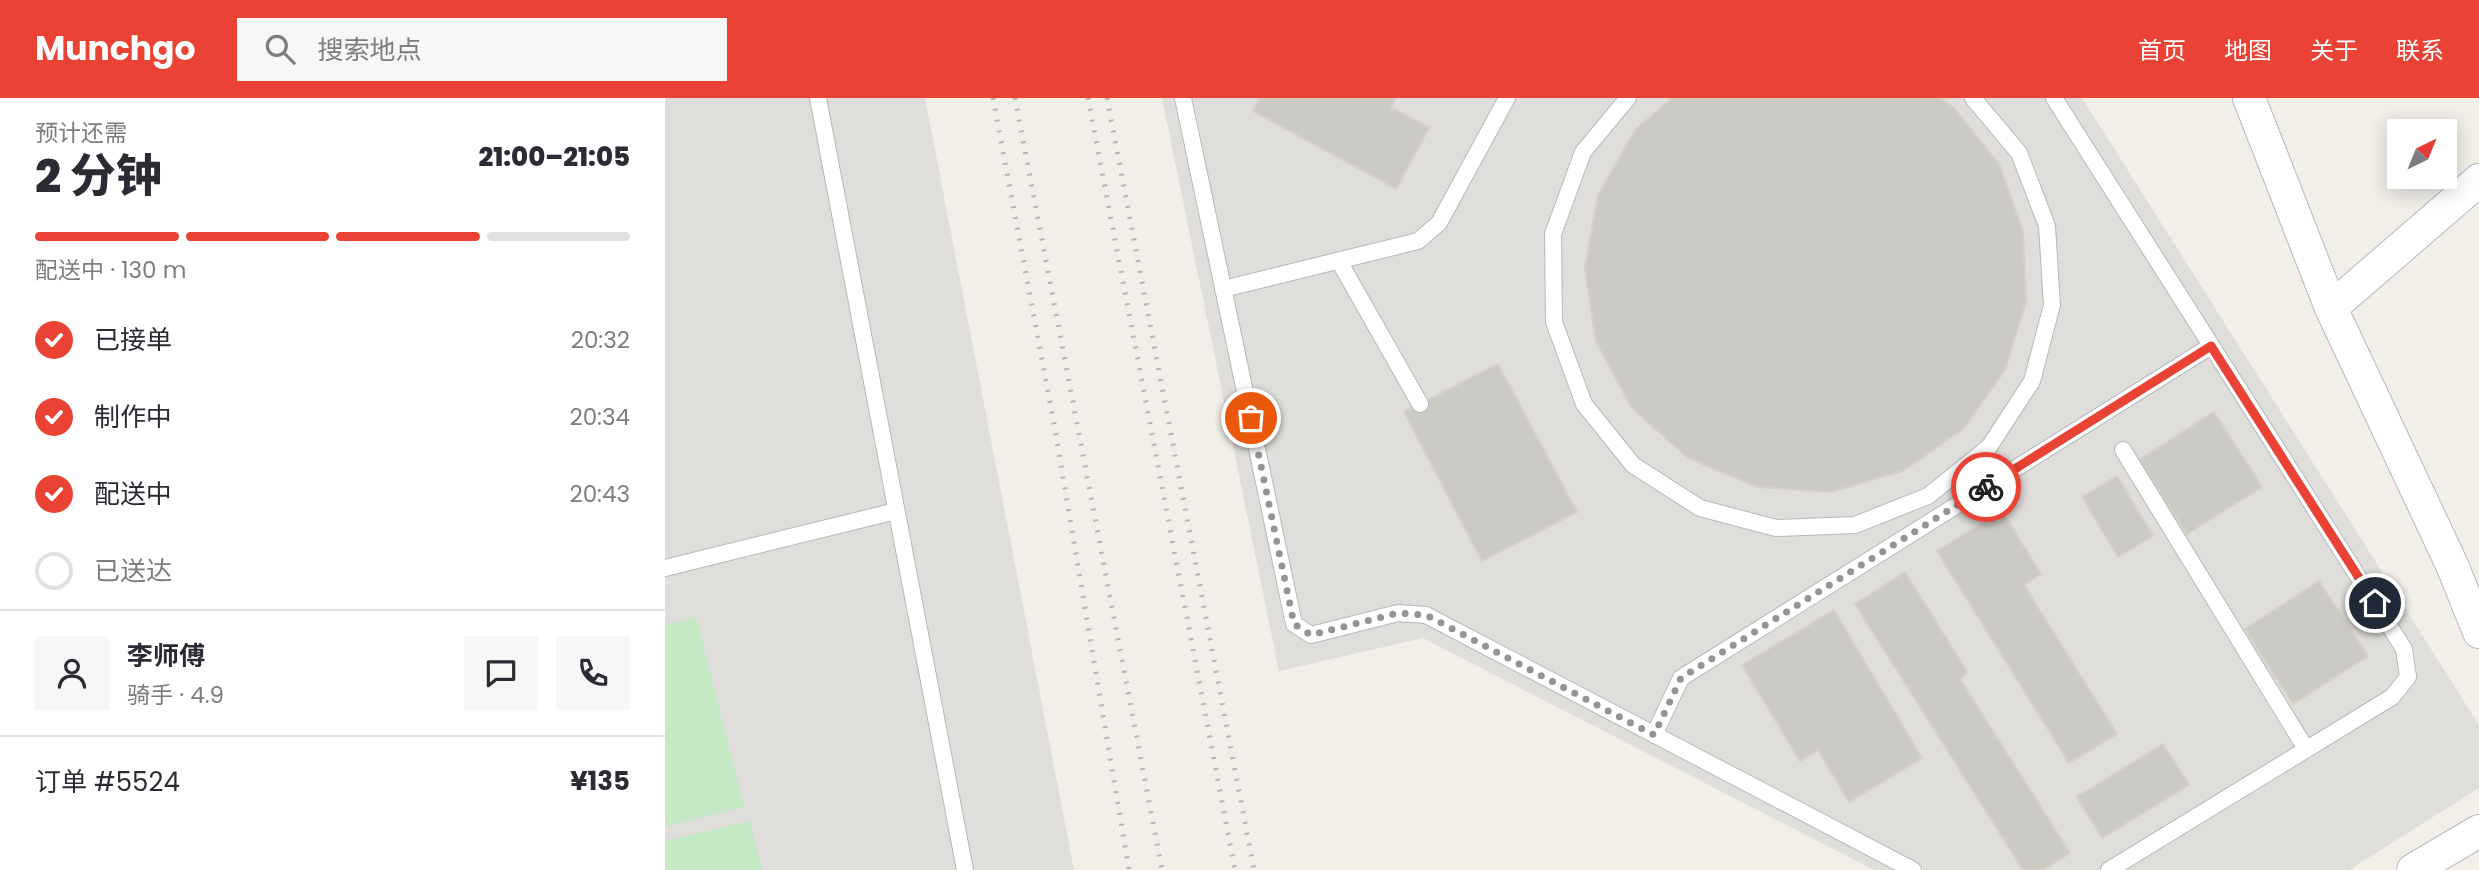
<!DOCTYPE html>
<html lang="zh">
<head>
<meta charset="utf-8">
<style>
	:root { --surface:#fff; --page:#f7f7f7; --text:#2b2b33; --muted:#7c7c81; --line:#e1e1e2; --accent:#ea4335 }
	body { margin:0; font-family:Poppins,"Noto Sans SC",sans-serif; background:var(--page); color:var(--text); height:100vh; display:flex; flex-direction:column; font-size:26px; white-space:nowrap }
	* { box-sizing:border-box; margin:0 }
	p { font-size:23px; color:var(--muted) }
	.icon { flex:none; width:38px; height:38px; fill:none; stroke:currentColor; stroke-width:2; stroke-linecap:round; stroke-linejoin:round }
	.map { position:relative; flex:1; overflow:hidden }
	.sheet { display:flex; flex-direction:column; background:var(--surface); width:665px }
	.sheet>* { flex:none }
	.needle { width:46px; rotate:43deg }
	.fabs { position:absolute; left:1722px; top:21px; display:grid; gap:14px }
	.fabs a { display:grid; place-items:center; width:70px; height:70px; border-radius:0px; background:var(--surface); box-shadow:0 4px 18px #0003; font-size:35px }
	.pin { position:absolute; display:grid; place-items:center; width:60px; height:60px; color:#fff; margin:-30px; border:4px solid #fff; border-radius:50%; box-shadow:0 2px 7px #0007 }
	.courier { position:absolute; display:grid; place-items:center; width:70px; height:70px; margin:-35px; border:5px solid #ea4335; border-radius:50%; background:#fff; color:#222; box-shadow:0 2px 9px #0007 }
	.head em { font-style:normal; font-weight:800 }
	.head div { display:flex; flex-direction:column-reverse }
	.head { display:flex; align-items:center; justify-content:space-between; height:119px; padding:0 35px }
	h1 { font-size:46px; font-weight:800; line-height:52px }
	.bar { display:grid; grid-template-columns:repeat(4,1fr); gap:10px 7px; align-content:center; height:84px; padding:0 35px }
	.bar i { height:9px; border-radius:5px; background:var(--line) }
	.bar .active { background:var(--accent) }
	.bar p { grid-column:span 4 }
	.line { display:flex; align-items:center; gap:18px; padding:0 35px; border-top:2px solid var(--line) }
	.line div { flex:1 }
	.round { display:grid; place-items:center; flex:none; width:74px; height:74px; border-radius:0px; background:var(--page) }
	ol { padding:0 35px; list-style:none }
	li { display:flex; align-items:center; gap:21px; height:77px }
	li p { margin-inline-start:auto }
	li .icon { padding:7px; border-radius:50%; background:var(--accent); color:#fff; stroke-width:4 }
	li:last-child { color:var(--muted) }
	li i { width:38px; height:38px; border:4px solid var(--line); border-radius:50% }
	header { display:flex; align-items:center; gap:42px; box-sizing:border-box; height:98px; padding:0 35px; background:var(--accent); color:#fff }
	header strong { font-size:33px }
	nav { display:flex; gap:38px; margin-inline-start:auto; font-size:24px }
	.search { width:490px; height:63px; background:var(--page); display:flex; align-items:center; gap:18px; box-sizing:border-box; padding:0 24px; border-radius:0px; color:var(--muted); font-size:26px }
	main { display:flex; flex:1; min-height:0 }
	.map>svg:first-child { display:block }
	.industrial { fill:#e0deda }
	.green { fill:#c5e8c5 }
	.building { fill:#cccac5; stroke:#d6d1c6; stroke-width:2 }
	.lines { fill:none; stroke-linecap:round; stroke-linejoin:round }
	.lane-casing { stroke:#b5b8bc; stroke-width:18 }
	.street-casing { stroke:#b5b8bc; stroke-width:34 }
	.lane { stroke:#fff; stroke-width:16 }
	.street { stroke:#fff; stroke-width:32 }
	.rail { stroke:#b6b7b8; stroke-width:5; stroke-dasharray:2 9; stroke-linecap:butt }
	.done { stroke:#929495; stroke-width:7; stroke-dasharray:0 12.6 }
	.route { stroke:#ea4335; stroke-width:9 }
</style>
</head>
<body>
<header>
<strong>Munchgo</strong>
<div class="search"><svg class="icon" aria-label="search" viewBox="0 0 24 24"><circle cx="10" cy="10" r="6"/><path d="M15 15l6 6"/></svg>搜索地点</div>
<nav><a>首页</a><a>地图</a><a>关于</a><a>联系</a></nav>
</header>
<main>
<section class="sheet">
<div class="head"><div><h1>2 分钟</h1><p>预计还需</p></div><em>21:00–21:05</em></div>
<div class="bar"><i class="active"></i><i class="active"></i><i class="active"></i><i></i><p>配送中 · 130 m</p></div>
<ol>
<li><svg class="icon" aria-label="check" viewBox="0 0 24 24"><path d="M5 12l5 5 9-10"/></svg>已接单<p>20:32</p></li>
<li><svg class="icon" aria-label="check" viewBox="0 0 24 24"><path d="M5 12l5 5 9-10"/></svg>制作中<p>20:34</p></li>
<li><svg class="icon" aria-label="check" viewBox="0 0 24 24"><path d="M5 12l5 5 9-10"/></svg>配送中<p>20:43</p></li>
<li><i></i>已送达</li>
</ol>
<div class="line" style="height:126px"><a class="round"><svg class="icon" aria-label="person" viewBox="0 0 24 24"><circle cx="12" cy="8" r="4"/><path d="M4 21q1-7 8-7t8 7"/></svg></a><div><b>李师傅</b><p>骑手 · 4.9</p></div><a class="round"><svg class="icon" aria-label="chat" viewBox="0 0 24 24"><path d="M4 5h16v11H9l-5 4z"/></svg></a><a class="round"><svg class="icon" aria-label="phone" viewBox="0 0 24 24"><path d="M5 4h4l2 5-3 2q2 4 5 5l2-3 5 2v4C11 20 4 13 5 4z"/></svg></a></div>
<div class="line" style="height:91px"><div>订单 #5524</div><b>¥135</b></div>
</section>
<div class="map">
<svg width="1814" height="772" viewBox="0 0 1814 772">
	<rect width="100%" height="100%" fill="#f1efe8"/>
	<g class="industrial">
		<path d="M 0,0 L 260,0 L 409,772 L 0,772 Z"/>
		<path d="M 497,0 L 1417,0 L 1814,627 L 1814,690 L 1684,772 L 1209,772 L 758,540 L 614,573 Z"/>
	</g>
	<g class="green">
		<path d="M 31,519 L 79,709 L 0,729 L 0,527 Z"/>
		<path d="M 85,723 L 97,772 L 0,772 L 0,743 Z"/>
	</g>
	<g class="building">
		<path d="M 595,0 L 730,0 L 726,9 L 764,30 L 731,91 L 588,13 Z"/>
		<path d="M 1007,0 L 1275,0 L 1289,10 L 1334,66 L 1358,133 L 1361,204 L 1340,272 L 1299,330 L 1238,373 L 1166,394 L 1092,389 L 1023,360 L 967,310 L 931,244 L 920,170 L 933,97 L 970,32 Z"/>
		<path d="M 833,266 L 912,414 L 817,463 L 739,314 Z"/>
		<path d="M 1549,314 L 1597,389 L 1522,436 L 1474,362 Z"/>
		<path d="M 1452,378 L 1488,438 L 1453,459 L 1417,399 Z"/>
		<path d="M 1337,413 L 1376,476 L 1359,487 L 1452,636 L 1404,665 L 1272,453 Z"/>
		<path d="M 1240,474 L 1303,575 L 1295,581 L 1405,755 L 1378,772 L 1358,772 L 1190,506 Z"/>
		<path d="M 1654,483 L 1703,558 L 1628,606 L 1580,531 Z"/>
		<path d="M 1169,512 L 1257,660 L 1184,704 L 1153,652 L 1135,663 L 1077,567 Z"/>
		<path d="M 1498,646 L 1524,687 L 1437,740 L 1412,699 Z"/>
	</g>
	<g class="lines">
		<defs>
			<g id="lane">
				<path d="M 153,0 L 300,772"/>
				<path d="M 518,0 L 629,526 L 646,537 L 733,515 L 761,517 L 1248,772"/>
				<path d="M 963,0 L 918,54 L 888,136 L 889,224 L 919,306 L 968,367 L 1035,410 L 1111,430 L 1190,427 L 1263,398 L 1324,349 L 1367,283 L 1387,207 L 1382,128 L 1354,55 L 1308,0"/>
				<path d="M 1389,0 L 1739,551 L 1743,579 L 1727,599 L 1444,772"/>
				<path d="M 674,163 L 755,306"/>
				<path d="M 558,191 L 753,143 L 774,125 L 842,0"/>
				<path d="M 1458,352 L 1641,651"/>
				<path d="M 0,470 L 231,413"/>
				<path d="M 989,637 L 1016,580 L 1546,248"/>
			</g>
			<g id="street">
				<path d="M 1584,0 L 1666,210 L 1787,467 L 1814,534"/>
				<path d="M 1666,210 L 1814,82"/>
				<path d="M 1748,772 L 1814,733"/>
			</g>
		</defs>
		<use href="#lane" class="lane-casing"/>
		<use href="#street" class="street-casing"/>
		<use href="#lane" class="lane"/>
		<use href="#street" class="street"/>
		<g class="rail">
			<path d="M 328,0 L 390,331 L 464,772"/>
			<path d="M 350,0 L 497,772"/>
			<path d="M 423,0 L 570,772"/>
			<path d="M 442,0 L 589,772"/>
		</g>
	</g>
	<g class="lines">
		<path class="done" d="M 586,320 L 629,526 L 646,537 L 733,515 L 761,517 L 989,637 L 1016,580 L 1321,389"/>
		<path class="route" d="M 1321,389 L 1546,248 L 1710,505"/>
	</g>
</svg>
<div class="fabs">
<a><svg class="needle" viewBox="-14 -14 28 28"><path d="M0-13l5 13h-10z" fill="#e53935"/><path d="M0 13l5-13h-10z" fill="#7c7c81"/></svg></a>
</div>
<div class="pin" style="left:586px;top:320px;background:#ea580c"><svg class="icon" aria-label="bag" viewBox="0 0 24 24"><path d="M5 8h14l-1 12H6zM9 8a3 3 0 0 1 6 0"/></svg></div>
<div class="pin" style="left:1710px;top:505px;background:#1f2937"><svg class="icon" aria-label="home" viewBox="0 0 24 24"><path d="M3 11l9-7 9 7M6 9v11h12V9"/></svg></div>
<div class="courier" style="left:1321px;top:389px"><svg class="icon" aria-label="bike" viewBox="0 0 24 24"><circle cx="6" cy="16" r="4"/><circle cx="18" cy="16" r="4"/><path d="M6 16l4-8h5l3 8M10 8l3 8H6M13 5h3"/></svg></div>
</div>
</main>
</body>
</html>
